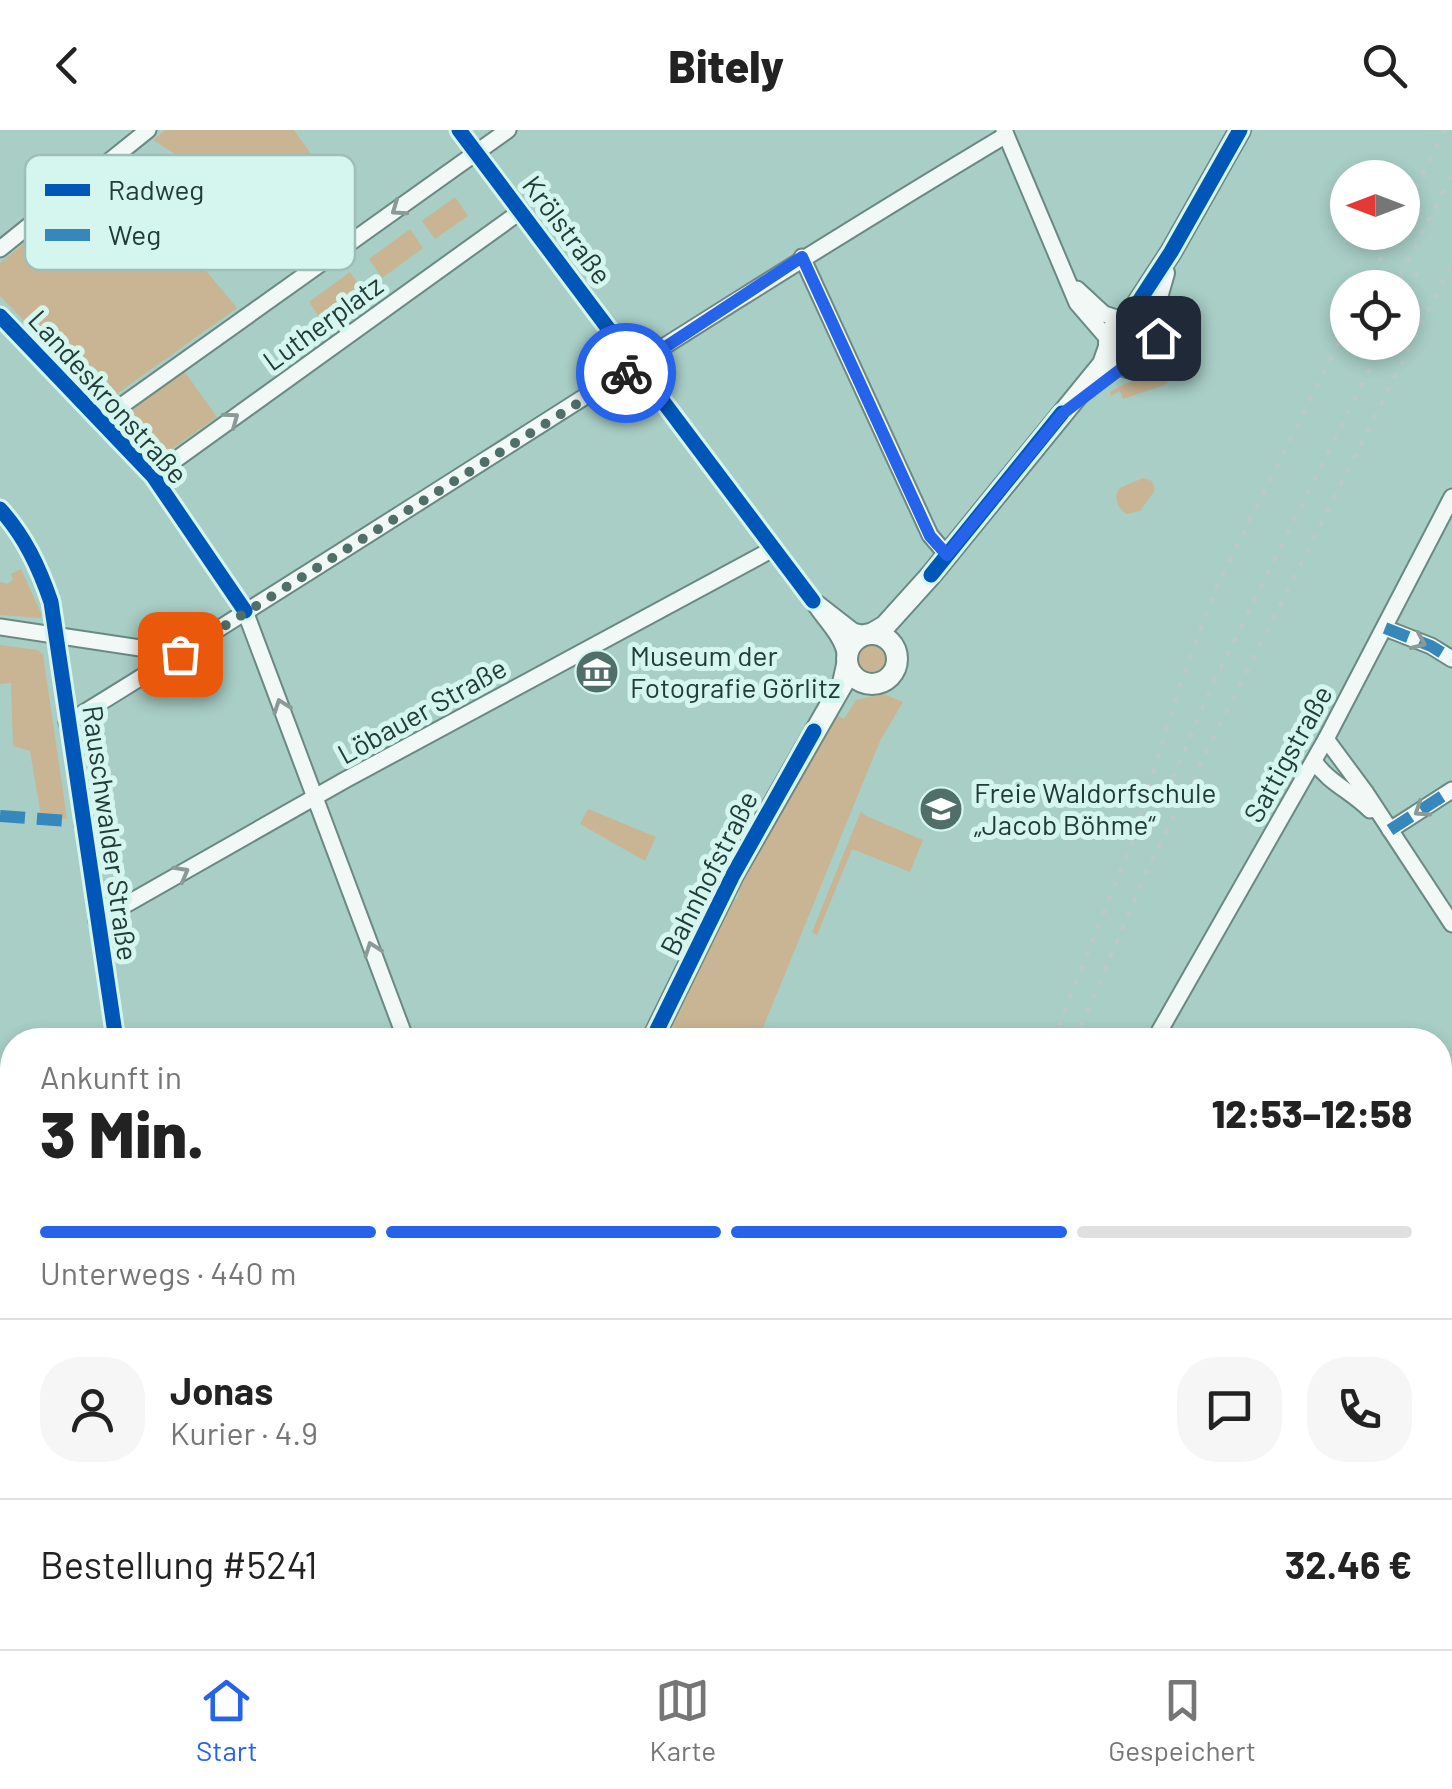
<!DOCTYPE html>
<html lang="de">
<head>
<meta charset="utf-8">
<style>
	:root { --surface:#fff; --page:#f6f6f6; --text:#222; --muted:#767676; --line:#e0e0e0; --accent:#2563eb }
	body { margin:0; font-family:Barlow,sans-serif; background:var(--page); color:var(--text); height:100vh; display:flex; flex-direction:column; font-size:38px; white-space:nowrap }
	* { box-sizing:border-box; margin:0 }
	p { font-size:32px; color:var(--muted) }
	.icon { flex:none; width:55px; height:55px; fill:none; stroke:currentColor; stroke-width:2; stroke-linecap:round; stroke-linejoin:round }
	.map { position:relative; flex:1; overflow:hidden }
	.panel { position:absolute; left:0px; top:898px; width:1452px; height:622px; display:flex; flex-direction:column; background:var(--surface); border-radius:40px 40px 0 0; box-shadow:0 5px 15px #0003 }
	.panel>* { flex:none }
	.needle { width:65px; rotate:270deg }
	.tools { position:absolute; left:1330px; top:30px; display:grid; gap:20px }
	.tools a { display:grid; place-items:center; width:90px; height:90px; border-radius:50%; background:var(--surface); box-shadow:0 5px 15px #0003; font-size:50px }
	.pin { position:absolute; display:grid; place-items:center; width:85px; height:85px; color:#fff; margin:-42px; border-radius:20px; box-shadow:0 5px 15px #0006 }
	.courier { position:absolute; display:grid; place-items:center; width:100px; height:100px; margin:-50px; border:8px solid #2563eb; border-radius:50%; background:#fff; color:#222; box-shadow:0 2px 12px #0007 }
	.overview em { font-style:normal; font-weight:800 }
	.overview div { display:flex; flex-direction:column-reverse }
	.overview { display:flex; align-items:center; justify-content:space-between; height:170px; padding:0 40px }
	h1 { font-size:65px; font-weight:800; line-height:75px }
	.bar { display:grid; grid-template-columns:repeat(4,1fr); gap:15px 10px; align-content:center; height:120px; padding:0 40px }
	.bar i { height:12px; border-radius:8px; background:var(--line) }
	.bar .current { background:var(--accent) }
	.bar p { grid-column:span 4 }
	.line { display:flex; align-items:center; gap:25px; padding:0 40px; border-top:2px solid var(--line) }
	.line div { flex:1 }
	.round { display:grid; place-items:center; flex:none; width:105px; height:105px; border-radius:40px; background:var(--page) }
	header { display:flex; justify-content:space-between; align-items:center; height:130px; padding:0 40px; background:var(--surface); font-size:45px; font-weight:800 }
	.dock { display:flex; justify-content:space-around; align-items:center; height:140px; border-top:2px solid var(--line); background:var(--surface); font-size:28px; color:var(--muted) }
	.dock a { display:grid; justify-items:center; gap:5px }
	.dock .current { color:var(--accent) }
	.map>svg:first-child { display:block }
	.green { fill:#c9b593 }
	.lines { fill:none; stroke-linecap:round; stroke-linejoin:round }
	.minor-casing { stroke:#6a8982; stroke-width:19 }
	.major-casing { stroke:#6a8982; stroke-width:24 }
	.minor { stroke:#f2f8f6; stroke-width:15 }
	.major { stroke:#f2f8f6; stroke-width:20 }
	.rail { stroke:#bec9c7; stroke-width:4; stroke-dasharray:5 10; stroke-linecap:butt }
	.quiet { stroke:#3688bc; stroke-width:12; stroke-dasharray:25 12; stroke-linecap:butt }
	.cycleway-casing { stroke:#d5f6ee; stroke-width:21 }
	.cycleway { stroke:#0057b8; stroke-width:15 }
	.oneway { stroke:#8a9a96 }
	.done { stroke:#506f69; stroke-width:10; stroke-dasharray:0 18 }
	.route { stroke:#2563eb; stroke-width:12 }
	.labels { text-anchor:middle; stroke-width:10; stroke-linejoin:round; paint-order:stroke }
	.street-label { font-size:28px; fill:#213c37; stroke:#d5f6ee }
	.poi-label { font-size:28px; fill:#213c37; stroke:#d5f6ee; text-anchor:start }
	.key { fill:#d5f6ee; stroke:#9fbeb7; stroke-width:2.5 }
	.key-label { font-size:28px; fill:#213c37 }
</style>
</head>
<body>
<header><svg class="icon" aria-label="back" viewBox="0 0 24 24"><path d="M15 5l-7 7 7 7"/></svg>Bitely<svg class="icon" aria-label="search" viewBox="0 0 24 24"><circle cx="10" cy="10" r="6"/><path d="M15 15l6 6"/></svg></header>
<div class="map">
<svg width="1452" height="1519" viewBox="0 0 1452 1519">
	<rect width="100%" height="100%" fill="#a8cec6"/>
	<g class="green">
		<path d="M 165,0 L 294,0 L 334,56 L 253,116 L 198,39 L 153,10 Z"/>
		<path d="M 96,54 L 130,94 L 157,82 L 237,178 L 104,273 L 0,166 L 0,133 Z"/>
		<path d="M 455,67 L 468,86 L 435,109 L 422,91 Z"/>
		<path d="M 410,99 L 423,118 L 382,148 L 369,129 Z"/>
		<path d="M 350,142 L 363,161 L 322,191 L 309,172 Z"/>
		<circle cx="1134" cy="213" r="16"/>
		<path d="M 1166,237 L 1171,241 L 1167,254 L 1123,269 L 1120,261 L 1110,266 L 1110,262 C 1127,250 1147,249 1166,237 Z"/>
		<path d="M 184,241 L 217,287 L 162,326 L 128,283 Z"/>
		<path d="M 1143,348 L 1152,351 L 1155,360 L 1140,381 L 1126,384 L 1118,376 L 1116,365 L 1120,358 Z"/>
		<path d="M 21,439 L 42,485 L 41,488 L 0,485 L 0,452 L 8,454 L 13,449 L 11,444 Z"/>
		<circle cx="871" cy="528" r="16"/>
		<path d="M 0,515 L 38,520 L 43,525 L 67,689 L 41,686 L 30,621 L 13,616 L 11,553 L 0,554 Z"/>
		<path d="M 884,564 L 903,572 L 880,611 L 758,910 L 666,910 L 734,768 L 737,769 L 748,732 L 752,734 L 820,611 L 838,586 L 844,589 L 856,570 Z"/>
		<path d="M 588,679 L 656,707 L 645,731 L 580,694 Z"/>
		<path d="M 861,681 L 866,686 L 923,710 L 910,742 L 852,719 L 817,805 L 812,802 Z"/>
		<path d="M 12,1379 L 12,1508 L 125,1508 L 68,1517 L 67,1508 L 0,1515 L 0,1380 Z"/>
		<path d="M 585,1508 L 643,1508 L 639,1519 L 582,1519 Z"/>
		<path d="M 659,1508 L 786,1508 L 784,1519 L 656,1519 Z"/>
	</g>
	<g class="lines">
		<defs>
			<g id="minor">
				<path d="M 459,0 L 813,471 C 824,490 843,505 846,527"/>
				<path d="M 1004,0 L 1077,173 L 1109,210"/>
				<path d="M 0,119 L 148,0"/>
				<path d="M 802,127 L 930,405 L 947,425"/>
				<path d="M 1077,159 L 1104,184 L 1123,190"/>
				<path d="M 0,186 L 153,346 L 245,481 L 406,910"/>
				<path d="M 100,291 L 508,0"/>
				<path d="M 153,346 L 521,81"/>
				<path d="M 0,379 C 25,407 39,437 51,472 L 116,910"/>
				<path d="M 817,473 L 853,501 L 865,504"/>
				<path d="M 0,497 L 180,524"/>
				<path d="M 1385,498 L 1431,516 L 1452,529"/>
				<path d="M 67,593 C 382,400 689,195 1006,5"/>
				<path d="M 1326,609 L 1366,663 L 1452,794"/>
				<path d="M 1314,631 C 1329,653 1351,661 1370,680"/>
				<path d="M 1390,700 L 1452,660"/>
				<path d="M 97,791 L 345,650 L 773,419"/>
				<path d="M 1159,902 L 1326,609 L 1452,367"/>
				<path d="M 1440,1106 L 1452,1103"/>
				<path d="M 0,1124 L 12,1122"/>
				<path d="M 245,1508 L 249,1519"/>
			</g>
			<g id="major">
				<circle cx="1134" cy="213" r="25"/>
				<path d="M 1128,188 L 1171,122 L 1240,0"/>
				<path d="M 1154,197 L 1155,174 L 1164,143"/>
				<path d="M 873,503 L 885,496 L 931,445 L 1103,234 L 1109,217"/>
				<circle cx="872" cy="529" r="25"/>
				<path d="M 652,910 L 733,745 L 843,553 L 847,535"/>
				<path d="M 470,1519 L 472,1508"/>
			</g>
		</defs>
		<use href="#minor" class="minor-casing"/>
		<use href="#major" class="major-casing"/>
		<use href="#minor" class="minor"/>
		<use href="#major" class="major"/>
		<g class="rail">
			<path d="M 1402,85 L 1445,0"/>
			<path d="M 1366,158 L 1394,102"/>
			<path d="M 1394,158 L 1452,44"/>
			<path d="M 1402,174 L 1418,142"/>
			<path d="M 1149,704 L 1213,553 L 1383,212"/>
			<path d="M 1053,910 L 1132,712 L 1181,552 L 1216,458 L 1348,194"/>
			<path d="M 1075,910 L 1149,736 L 1452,133"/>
			<path d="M 800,1519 L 803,1508"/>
			<path d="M 821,1519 L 824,1508"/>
			<path d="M 839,1519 L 842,1508"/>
		</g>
		<g class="quiet">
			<path d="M 1385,498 L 1431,516 L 1452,529"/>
			<path d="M 0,686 L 82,692"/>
			<path d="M 1390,700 L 1452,660"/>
		</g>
		<defs>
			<g id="cycleway">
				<path d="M 459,0 L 813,471"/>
				<path d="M 0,186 L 153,346 L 245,481"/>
				<path d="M 1128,188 L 1171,122 L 1240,0"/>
				<path d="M 0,379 C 25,407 39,437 51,472 L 116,910"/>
				<path d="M 931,445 L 1062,283"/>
				<path d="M 652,910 L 733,745 L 814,601"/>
			</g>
		</defs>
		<use href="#cycleway" class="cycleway-casing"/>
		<use href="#cycleway" class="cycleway"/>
	</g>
	<defs><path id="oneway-chevron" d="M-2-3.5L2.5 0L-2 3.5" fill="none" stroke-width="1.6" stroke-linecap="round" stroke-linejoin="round" transform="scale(2.5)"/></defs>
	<g class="oneway">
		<use href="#oneway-chevron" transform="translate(398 79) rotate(145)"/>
		<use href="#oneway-chevron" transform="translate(232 289) rotate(-36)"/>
		<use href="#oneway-chevron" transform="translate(1419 512) rotate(24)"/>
		<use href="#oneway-chevron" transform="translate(281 576) rotate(-110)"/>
		<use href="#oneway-chevron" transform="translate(1421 680) rotate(147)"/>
		<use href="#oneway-chevron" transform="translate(182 743) rotate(-29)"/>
		<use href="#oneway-chevron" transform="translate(372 819) rotate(-110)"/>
	</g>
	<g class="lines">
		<path class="done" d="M 180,524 L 626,243"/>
		<path class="route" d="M 626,243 L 802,127 L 930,406 L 947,425 L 1062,284 L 1121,239 L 1149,233 L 1157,222 L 1158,208"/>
	</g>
	<defs>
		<symbol id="museum-disc" viewBox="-11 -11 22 22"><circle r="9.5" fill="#506f69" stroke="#d5f6ee"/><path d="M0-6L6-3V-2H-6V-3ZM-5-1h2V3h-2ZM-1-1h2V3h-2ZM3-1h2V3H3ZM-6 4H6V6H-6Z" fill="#fff"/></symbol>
		<symbol id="school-disc" viewBox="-11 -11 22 22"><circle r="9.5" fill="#506f69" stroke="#d5f6ee"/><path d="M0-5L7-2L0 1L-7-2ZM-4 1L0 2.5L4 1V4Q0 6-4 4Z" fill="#fff"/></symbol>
	</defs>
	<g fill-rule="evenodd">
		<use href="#museum-disc" x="572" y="517" width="50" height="50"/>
		<use href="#school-disc" x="916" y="654" width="50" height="50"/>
	</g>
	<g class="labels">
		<g class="street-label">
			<text transform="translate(567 100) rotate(53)" y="10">Krölstraße</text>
			<text transform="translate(323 193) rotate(-36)" y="10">Lutherplatz</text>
			<text transform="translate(108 267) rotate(48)" y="10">Landeskronstraße</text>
			<text transform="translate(422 581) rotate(-29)" y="10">Löbauer Straße</text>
			<text transform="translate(1288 624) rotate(-61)" y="10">Sattigstraße</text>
			<text transform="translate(110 703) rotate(82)" y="10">Rauschwalder Straße</text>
			<text transform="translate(709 743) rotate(-63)" y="10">Bahnhofstraße</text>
		</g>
		<g class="poi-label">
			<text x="630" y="536">Museum der<tspan x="630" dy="32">Fotografie Görlitz</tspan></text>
			<text x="974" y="673">Freie Waldorfschule<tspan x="974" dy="32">„Jacob Böhme“</tspan></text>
		</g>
	</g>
	<rect x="25" y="25" width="330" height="115" rx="15" class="key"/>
	<rect x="45" y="54" width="45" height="12" fill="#0057b8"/>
	<rect x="45" y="99" width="45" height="12" fill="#3688bc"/>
	<g class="key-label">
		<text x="108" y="70">Radweg</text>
		<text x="108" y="115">Weg</text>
	</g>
</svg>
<div class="tools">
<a><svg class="needle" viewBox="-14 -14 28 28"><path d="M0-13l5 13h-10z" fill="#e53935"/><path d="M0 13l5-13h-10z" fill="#767676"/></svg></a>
<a><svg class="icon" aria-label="locate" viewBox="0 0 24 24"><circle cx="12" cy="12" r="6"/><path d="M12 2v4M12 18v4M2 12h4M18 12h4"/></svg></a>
</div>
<div class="pin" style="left:180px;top:524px;background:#ea580c"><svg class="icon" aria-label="bag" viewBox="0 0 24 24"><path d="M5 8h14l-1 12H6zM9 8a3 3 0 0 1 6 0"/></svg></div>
<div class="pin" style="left:1158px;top:208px;background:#1f2937"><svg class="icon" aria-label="home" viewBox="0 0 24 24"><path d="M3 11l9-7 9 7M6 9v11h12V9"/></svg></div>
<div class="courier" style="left:626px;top:243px"><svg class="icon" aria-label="bike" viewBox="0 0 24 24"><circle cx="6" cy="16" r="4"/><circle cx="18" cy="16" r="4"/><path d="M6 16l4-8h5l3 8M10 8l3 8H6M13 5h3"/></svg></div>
<section class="panel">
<div class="overview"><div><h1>3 Min.</h1><p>Ankunft in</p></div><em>12:53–12:58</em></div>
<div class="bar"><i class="current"></i><i class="current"></i><i class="current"></i><i></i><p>Unterwegs · 440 m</p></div>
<div class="line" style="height:180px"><a class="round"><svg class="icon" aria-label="person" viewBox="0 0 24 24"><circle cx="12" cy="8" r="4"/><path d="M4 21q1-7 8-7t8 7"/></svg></a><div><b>Jonas</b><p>Kurier · 4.9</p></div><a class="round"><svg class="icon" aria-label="chat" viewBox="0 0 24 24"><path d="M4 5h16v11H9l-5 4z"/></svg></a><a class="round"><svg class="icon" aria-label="phone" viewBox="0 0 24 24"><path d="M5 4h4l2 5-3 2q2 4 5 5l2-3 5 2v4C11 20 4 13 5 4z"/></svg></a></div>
<div class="line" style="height:130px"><div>Bestellung #5241</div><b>32.46 €</b></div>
</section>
</div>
<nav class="dock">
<a class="current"><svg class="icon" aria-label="home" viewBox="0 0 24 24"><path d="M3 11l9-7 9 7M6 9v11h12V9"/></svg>Start</a>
<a><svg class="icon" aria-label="map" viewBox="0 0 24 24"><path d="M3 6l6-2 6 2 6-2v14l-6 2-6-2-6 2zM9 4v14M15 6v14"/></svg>Karte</a>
<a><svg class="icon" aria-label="saved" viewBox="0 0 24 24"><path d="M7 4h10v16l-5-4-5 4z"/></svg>Gespeichert</a>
</nav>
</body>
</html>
